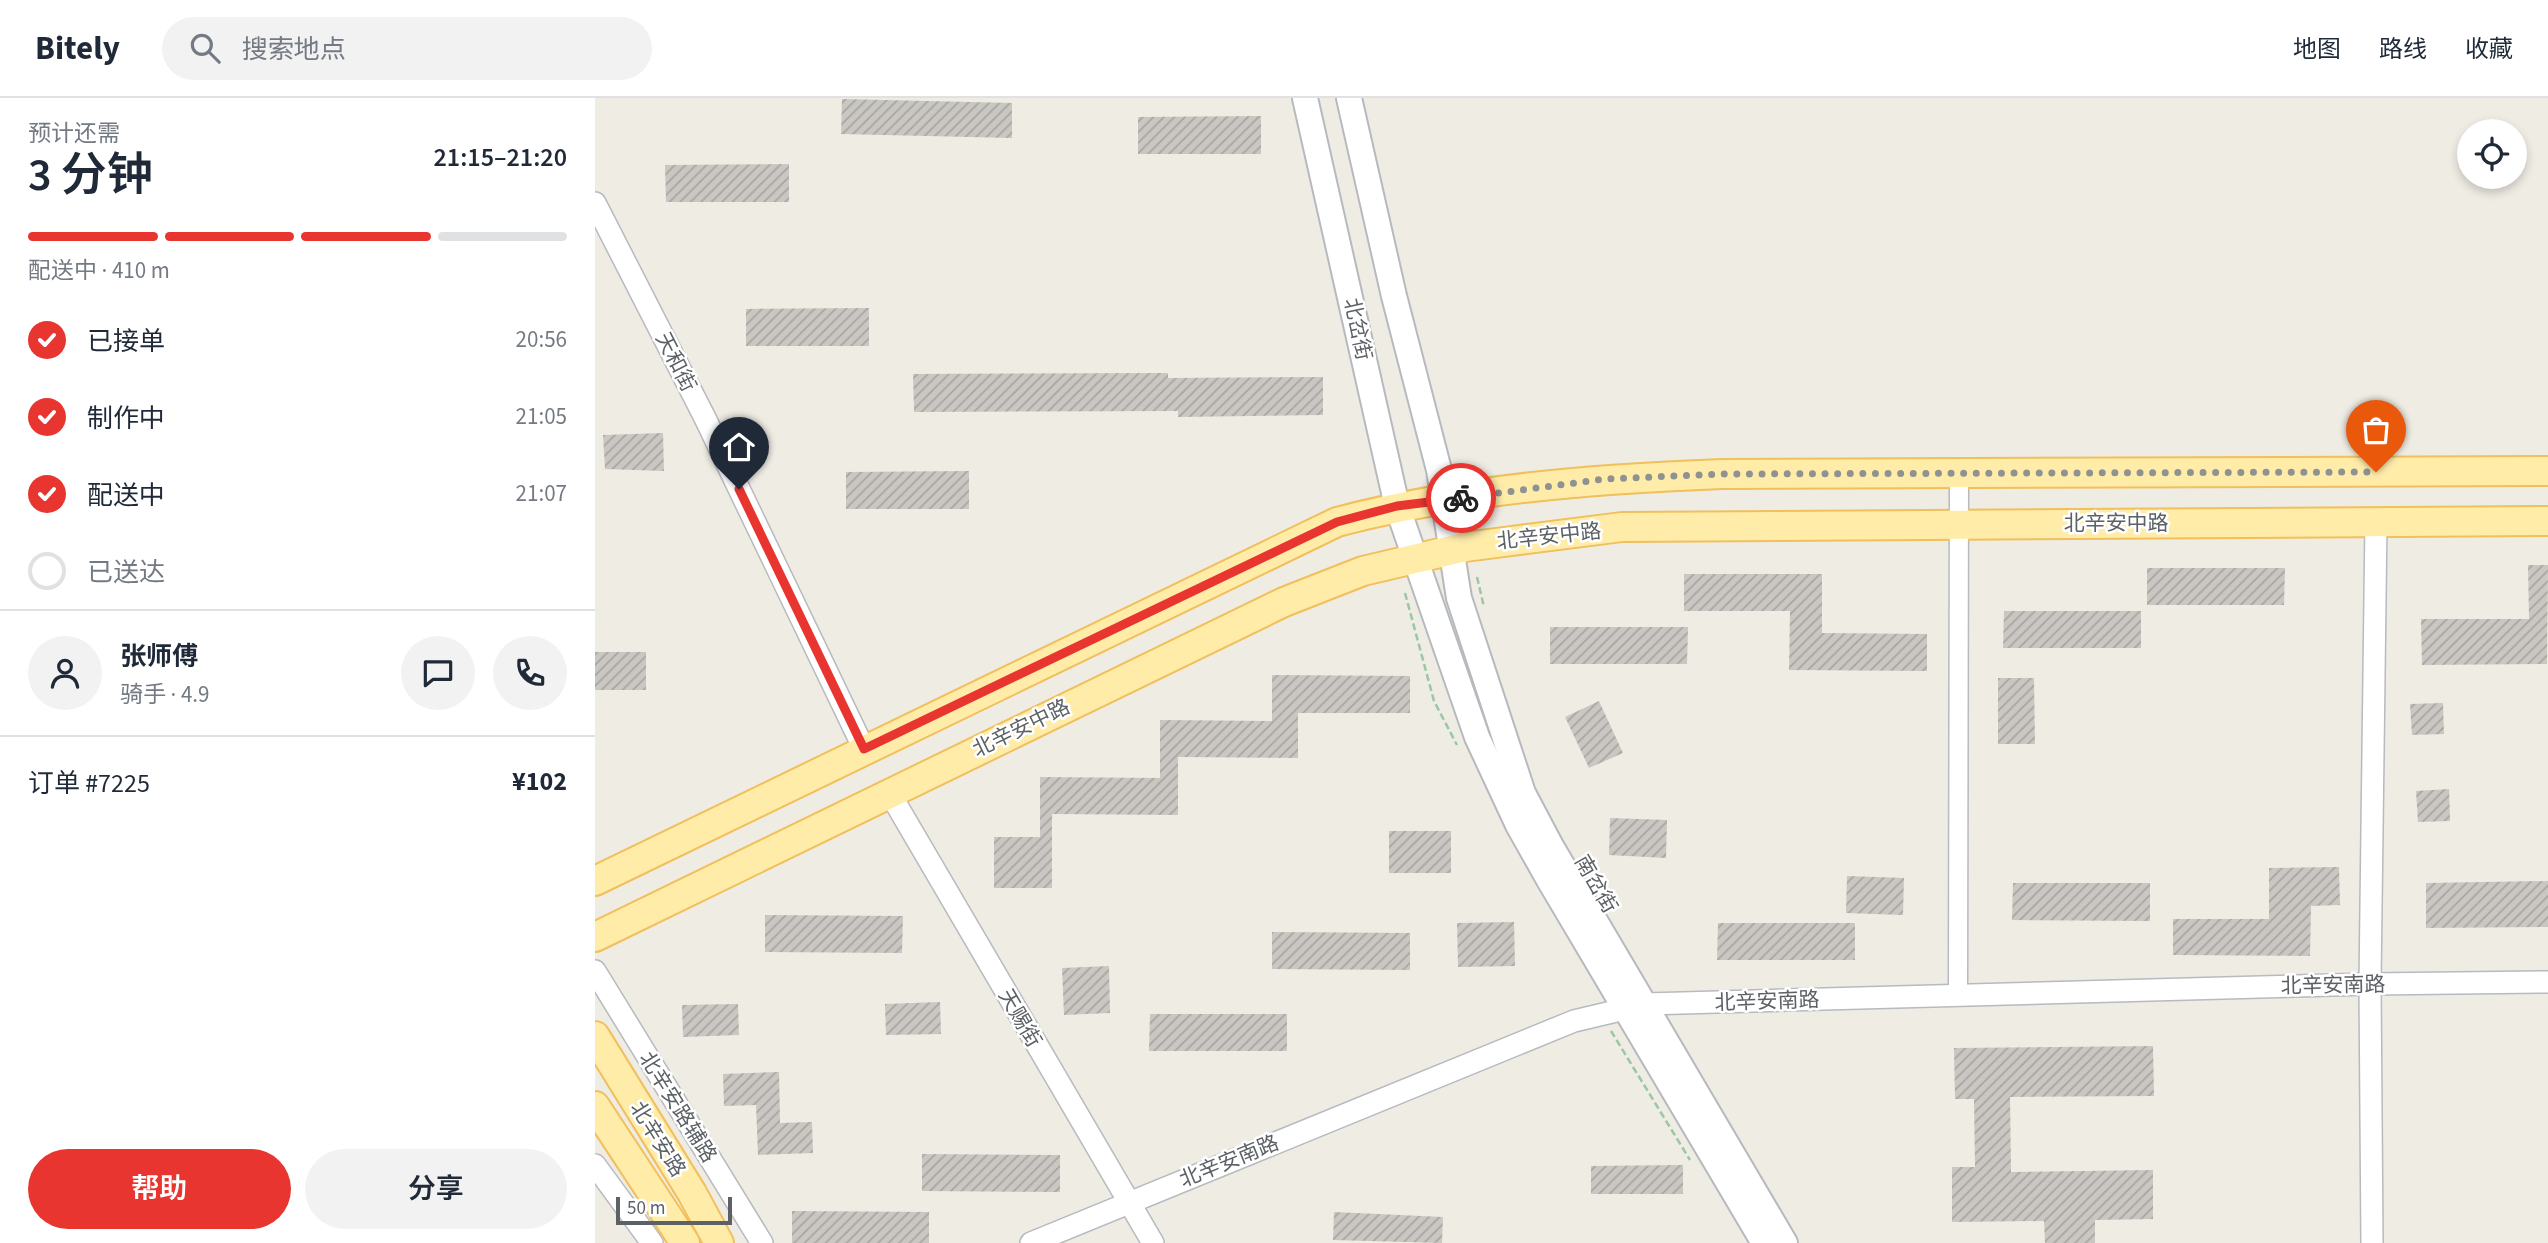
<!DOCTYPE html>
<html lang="zh">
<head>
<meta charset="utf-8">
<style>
	:root { --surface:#fff; --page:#f2f2f3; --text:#1f2937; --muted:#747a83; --line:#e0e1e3; --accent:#e93530 }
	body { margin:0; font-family:"Source Sans 3","Noto Sans SC",sans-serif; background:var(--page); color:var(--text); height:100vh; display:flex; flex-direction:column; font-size:26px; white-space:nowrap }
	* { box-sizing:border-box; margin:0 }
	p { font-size:23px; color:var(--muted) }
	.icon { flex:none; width:38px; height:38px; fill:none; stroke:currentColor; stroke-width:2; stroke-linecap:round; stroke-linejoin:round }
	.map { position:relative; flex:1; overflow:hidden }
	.drawer { display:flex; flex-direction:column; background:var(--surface); width:595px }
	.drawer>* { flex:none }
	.buttons { position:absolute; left:1862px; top:21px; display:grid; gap:14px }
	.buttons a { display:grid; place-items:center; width:70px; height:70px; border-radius:50%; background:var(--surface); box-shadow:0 4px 10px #0003; font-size:35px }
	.scale { position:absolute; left:21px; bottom:18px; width:116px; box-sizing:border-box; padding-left:7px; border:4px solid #5c6165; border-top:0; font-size:19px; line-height:24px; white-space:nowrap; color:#5c6165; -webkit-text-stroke:5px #fff; paint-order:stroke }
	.pin { position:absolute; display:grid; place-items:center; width:60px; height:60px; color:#fff; margin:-72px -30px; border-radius:50% 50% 50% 0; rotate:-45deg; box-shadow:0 0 7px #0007 }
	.pin .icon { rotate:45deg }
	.courier { position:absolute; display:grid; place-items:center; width:70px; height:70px; margin:-35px; border:5px solid #e93530; border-radius:50%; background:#fff; color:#222; box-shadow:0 2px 9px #0007 }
	.overview em { font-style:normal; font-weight:600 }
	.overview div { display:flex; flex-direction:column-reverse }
	.overview { display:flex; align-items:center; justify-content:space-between; height:119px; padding:0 28px }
	h1 { font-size:46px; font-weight:600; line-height:52px }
	.bar { display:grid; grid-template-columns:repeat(4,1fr); gap:10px 7px; align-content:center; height:84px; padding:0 28px }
	.bar i { height:9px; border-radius:5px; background:var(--line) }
	.bar .current { background:var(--accent) }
	.bar p { grid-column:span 4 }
	.line { display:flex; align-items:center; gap:18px; padding:0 28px; border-top:2px solid var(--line) }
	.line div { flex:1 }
	.round { display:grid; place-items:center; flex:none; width:74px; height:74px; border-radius:37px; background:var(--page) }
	ol { padding:0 28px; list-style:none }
	li { display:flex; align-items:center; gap:21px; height:77px }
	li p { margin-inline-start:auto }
	li .icon { padding:7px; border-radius:50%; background:var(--accent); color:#fff; stroke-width:4 }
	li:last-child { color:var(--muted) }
	li i { width:38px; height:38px; border:4px solid var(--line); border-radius:50% }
	.button { display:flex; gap:14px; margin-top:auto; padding:14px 28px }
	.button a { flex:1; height:80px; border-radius:42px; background:var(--accent); color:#fff; font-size:28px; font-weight:600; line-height:80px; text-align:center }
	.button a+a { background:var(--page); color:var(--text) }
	header { display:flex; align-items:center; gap:42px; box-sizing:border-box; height:98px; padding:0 35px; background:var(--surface); border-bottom:2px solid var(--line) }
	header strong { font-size:33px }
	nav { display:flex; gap:38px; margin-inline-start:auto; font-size:24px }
	.search { width:490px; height:63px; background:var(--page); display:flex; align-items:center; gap:18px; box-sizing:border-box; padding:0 24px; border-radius:38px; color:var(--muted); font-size:26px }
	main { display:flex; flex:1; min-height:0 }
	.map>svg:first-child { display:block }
	.building { fill:url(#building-hatch) }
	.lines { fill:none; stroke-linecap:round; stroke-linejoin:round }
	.minor-casing { stroke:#b7babe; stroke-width:21 }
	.tertiary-casing { stroke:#b7babe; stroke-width:24 }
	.secondary-casing { stroke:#b6b9be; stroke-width:28 }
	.primary-casing { stroke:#f1bf5b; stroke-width:32 }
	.path { stroke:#9ac7a5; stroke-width:2.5; stroke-dasharray:7 3.5; stroke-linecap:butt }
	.minor { stroke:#fff; stroke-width:18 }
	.tertiary { stroke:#fff; stroke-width:21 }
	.secondary { stroke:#fff; stroke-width:24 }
	.primary { stroke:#ffeca9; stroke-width:28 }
	.done { stroke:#8f9291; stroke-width:7; stroke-dasharray:0 12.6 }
	.route { stroke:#e93530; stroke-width:9 }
	.labels { text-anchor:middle; stroke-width:5; stroke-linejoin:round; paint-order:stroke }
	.street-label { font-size:21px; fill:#5c6165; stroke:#fff }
</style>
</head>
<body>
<header>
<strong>Bitely</strong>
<div class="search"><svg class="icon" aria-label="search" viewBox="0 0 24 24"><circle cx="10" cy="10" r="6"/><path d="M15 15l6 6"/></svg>搜索地点</div>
<nav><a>地图</a><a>路线</a><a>收藏</a></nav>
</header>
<main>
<section class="drawer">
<div class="overview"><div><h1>3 分钟</h1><p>预计还需</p></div><em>21:15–21:20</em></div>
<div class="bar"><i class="current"></i><i class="current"></i><i class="current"></i><i></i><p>配送中 · 410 m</p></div>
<ol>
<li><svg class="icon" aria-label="check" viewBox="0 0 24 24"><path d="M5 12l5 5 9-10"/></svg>已接单<p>20:56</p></li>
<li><svg class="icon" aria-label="check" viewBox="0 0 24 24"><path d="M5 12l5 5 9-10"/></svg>制作中<p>21:05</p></li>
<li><svg class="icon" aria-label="check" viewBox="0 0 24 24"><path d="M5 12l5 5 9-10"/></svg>配送中<p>21:07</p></li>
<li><i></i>已送达</li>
</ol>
<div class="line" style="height:126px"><a class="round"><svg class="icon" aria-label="person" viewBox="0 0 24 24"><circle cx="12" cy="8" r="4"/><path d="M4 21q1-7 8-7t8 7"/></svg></a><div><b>张师傅</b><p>骑手 · 4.9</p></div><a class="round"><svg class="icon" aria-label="chat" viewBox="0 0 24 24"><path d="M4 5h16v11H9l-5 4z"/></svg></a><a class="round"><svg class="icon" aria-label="phone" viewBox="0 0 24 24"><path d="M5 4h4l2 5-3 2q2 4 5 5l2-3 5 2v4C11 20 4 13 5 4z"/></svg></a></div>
<div class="line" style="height:91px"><div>订单 #7225</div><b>¥102</b></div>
<div class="button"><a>帮助</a><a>分享</a></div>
</section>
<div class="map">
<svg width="1953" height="1145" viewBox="0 0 1953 1145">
	<defs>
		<pattern id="building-hatch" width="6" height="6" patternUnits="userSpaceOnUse" patternTransform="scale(1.75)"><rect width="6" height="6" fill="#cac7c2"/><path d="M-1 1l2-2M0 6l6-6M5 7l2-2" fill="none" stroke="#a7a5a1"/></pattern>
	</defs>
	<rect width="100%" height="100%" fill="#efece4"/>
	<g class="building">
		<path d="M 247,1 L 417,5 L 417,40 L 246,36 Z"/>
		<path d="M 666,18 L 666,56 L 543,56 L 543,19 Z"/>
		<path d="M 194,66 L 194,104 L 71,104 L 70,67 Z"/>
		<path d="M 274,210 L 274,248 L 151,248 L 151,211 Z"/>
		<path d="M 573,275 L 573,280 L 728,279 L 728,317 L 583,319 L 583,313 L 319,314 L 318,276 Z"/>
		<path d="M 68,335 L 69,373 L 10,371 L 8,337 Z"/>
		<path d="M 374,373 L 374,411 L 251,411 L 251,374 Z"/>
		<path d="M 1933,467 L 1953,467 L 1952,566 L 1827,567 L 1826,521 L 1934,521 Z"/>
		<path d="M 1552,470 L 1690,470 L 1689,507 L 1552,507 Z"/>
		<path d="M 1089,476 L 1227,476 L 1227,535 L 1332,536 L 1332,573 L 1194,572 L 1195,513 L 1089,513 Z"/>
		<path d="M 1409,513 L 1546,513 L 1546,550 L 1408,550 Z"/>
		<path d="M 955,529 L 1093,529 L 1092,566 L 955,566 Z"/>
		<rect x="0" y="554" width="51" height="38"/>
		<path d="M 677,577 L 815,578 L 815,615 L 703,615 L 703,660 L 583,659 L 583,717 L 457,716 L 457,790 L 399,790 L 399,739 L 445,739 L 445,679 L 565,680 L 565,622 L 677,623 Z"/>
		<path d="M 1403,580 L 1439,580 L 1440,646 L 1403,646 Z"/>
		<path d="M 1004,603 L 1028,655 L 994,670 L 970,619 Z"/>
		<path d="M 1848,605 L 1849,636 L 1817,637 L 1815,606 Z"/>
		<path d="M 1854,691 L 1855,723 L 1823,724 L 1821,693 Z"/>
		<path d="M 1015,720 L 1072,722 L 1071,760 L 1014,757 Z"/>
		<rect x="794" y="733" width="62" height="42"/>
		<path d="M 1744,769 L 1745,807 L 1716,808 L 1715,858 L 1578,857 L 1578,821 L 1674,821 L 1674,770 Z"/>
		<path d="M 1252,778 L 1309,780 L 1308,817 L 1251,815 Z"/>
		<path d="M 1953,783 L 1953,829 L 1831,830 L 1831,785 Z"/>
		<path d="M 1418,785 L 1555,785 L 1555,823 L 1417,822 Z"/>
		<path d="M 170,817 L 308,818 L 307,855 L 170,854 Z"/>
		<path d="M 919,824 L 920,868 L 863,869 L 862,825 Z"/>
		<path d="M 1123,825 L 1260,825 L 1260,862 L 1122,862 Z"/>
		<path d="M 677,834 L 815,835 L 815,872 L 677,871 Z"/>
		<path d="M 514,868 L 515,915 L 469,917 L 467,870 Z"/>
		<path d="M 345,904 L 346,936 L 291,937 L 290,906 Z"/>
		<path d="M 143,906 L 144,937 L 88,939 L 87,907 Z"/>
		<path d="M 555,916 L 692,916 L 692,953 L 554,953 Z"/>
		<path d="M 1558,948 L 1559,998 L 1415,999 L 1416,1074 L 1558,1072 L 1558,1121 L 1500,1122 L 1500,1145 L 1450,1145 L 1449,1123 L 1357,1124 L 1357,1069 L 1380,1069 L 1379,1001 L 1360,1001 L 1359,950 Z"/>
		<path d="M 184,974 L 185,1025 L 217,1024 L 218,1055 L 163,1057 L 161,1007 L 129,1008 L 128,976 Z"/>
		<path d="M 327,1056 L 465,1057 L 465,1094 L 327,1093 Z"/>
		<path d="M 1088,1067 L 1088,1096 L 996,1096 L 996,1068 Z"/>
		<path d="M 197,1113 L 334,1114 L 334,1145 L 197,1145 Z"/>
		<path d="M 739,1114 L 848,1119 L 847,1145 L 738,1142 Z"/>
	</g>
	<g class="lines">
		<defs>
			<path id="minor" d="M 1363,898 L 1364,376"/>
			<g id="tertiary">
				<path d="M 0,105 L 110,320 L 269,651"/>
				<path d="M 294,694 L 558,1145"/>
				<path d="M 0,873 L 167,1145"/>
				<path d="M 0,1067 L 57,1145"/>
				<path d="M 436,1145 L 979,923 L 1051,906 L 1775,886 L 1953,884"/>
				<path d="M 1777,1145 L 1775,886 L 1781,423"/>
			</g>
			<g id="secondary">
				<path d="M 710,0 L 802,408 L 882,639 L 923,727 L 954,782 L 1169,1145"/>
				<path d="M 754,0 L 799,198 L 844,372 L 864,500 L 928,695 L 956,748 L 1190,1145"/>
			</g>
			<g id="primary">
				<path d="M 0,783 L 742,424 C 867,391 998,381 1127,376 L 1953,373"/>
				<path d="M 0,839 L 689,504 L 768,473 L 870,449 L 1027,429 L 1953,423"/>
				<path d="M 0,938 L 97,1095 L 124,1145"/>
				<path d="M 0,1008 L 90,1145"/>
			</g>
		</defs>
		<use href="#minor" class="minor-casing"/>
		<use href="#tertiary" class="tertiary-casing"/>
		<use href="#secondary" class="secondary-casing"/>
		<use href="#primary" class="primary-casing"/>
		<g class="path">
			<path d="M 882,479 L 889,509"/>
			<path d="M 810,495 L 839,603 L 862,647"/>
			<path d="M 1016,933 L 1095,1062"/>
		</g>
		<use href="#minor" class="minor"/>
		<use href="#tertiary" class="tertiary"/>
		<use href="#secondary" class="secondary"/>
		<use href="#primary" class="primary"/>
	</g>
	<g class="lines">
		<path class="done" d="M 866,400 L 1010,381 L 1127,376 L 1781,374"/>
		<path class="route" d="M 144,391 L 269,651 L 742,424 L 802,408 L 866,400"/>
	</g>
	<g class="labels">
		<g class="street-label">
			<text transform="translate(763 231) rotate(78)" y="7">北岔街</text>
			<text transform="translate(81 264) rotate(63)" y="7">天和街</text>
			<text x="1521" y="432">北辛安中路</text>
			<text transform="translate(954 438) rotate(-6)" y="7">北辛安中路</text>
			<text transform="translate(426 630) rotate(-26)" y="7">北辛安中路</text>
			<text transform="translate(1001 786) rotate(60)" y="7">南岔街</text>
			<text transform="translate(1738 887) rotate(-1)" y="7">北辛安南路</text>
			<text transform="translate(1172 903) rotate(-2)" y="7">北辛安南路</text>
			<text transform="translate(425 920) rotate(60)" y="7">天赐街</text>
			<text transform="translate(83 1009) rotate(58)" y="7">北辛安路辅路</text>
			<text transform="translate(63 1041) rotate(58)" y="7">北辛安路</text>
			<text transform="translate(634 1063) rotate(-22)" y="7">北辛安南路</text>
		</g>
	</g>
</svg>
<div class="buttons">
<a><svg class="icon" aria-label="locate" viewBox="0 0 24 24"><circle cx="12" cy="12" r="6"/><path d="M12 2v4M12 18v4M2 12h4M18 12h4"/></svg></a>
</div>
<div class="scale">50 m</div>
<div class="pin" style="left:1781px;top:374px;background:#ea580c"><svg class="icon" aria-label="bag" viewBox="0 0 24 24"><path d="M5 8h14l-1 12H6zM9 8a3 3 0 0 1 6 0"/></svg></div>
<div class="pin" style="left:144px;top:391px;background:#1f2937"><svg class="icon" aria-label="home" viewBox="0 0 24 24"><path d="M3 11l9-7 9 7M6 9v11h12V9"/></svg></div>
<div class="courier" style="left:866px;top:400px"><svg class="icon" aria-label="bike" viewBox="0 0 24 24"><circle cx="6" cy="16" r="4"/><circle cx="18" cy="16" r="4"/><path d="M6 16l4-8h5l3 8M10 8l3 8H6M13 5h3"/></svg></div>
</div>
</main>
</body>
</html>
